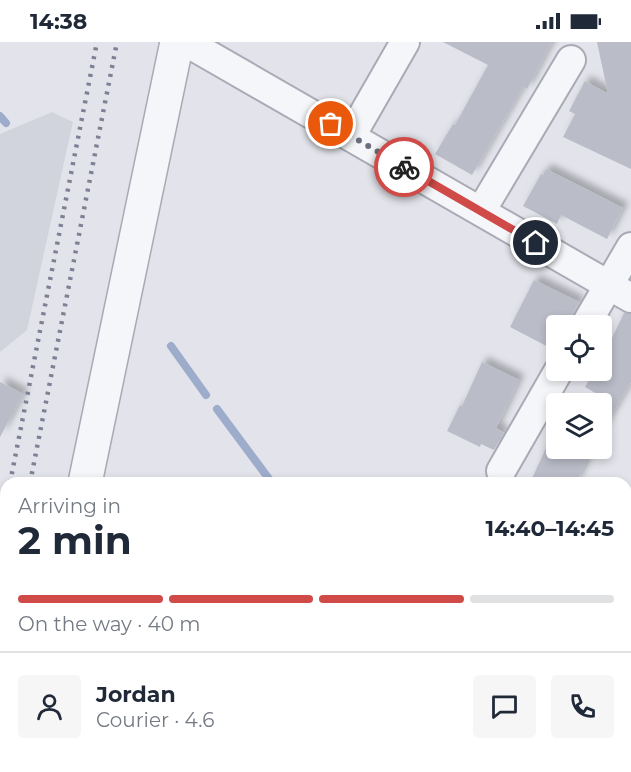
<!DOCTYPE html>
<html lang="en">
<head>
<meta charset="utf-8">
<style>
	:root { --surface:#fff; --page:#f6f6f7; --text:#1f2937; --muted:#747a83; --line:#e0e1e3; --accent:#d04a48 }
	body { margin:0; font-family:Montserrat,sans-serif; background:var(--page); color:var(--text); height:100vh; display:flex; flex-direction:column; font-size:22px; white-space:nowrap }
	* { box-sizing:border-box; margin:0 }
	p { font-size:20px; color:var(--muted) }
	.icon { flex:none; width:33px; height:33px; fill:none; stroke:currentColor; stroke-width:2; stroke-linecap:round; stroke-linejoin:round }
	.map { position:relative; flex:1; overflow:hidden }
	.drawer { position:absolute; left:0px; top:435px; width:632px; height:296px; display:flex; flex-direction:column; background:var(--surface); border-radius:18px 18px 0 0; box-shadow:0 3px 9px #0003 }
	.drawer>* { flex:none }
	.fabs { position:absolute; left:546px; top:273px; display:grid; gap:12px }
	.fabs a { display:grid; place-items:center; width:66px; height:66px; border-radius:6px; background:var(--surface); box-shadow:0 3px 9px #0003; font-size:30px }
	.pin { position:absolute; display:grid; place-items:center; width:51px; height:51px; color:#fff; margin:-26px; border:3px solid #fff; border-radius:50%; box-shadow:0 2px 6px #0007 }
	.courier { position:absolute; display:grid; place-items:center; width:60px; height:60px; margin:-30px; border:4px solid #d04a48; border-radius:50%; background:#fff; color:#222; box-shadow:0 2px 8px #0007 }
	.head em { font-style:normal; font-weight:700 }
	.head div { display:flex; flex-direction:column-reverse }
	.head { display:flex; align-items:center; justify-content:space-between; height:102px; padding:0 18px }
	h1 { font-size:39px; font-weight:700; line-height:45px }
	.bar { display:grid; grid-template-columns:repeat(4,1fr); gap:9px 6px; align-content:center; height:72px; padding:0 18px }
	.bar i { height:8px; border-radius:4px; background:var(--line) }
	.bar .on { background:var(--accent) }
	.bar p { grid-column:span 4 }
	.line { display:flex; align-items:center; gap:15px; padding:0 18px; border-top:2px solid var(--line) }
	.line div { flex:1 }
	.round { display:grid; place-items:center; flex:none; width:63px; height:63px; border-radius:6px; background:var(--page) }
	.status { display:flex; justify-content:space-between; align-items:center; height:42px; padding:0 30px; background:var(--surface); direction:ltr }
	.status svg { height:16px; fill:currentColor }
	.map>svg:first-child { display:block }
	.built { fill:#d1d3dd }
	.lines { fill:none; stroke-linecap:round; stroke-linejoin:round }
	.stream { stroke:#9eaccb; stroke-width:8 }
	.building { fill:#babdc8; filter:url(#shadow) }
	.minor-casing { stroke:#a8aab5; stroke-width:32 }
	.tertiary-casing { stroke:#a8aab5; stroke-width:36 }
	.minor { stroke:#f5f6f9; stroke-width:28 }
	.tertiary { stroke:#f5f6f9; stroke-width:33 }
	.rail { stroke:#7c8195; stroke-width:4.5; stroke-dasharray:3 6; stroke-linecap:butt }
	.done { stroke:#6b6e7e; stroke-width:6; stroke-dasharray:0 10.8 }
	.route { stroke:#d04a48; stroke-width:8 }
</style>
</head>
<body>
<div class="status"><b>14:38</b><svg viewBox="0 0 49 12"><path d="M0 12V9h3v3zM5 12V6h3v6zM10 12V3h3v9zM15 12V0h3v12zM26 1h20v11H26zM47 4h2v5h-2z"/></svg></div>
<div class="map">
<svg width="631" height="730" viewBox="0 0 631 730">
	<defs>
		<filter id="shadow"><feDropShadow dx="5.5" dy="-5.5" stdDeviation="3" flood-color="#0004"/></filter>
	</defs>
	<rect width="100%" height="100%" fill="#e3e4eb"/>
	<path class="built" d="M 52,70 L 73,80 L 27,288 L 0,310 L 0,92 Z"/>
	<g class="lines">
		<g class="stream">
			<path d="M 0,74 L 6,81"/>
			<path d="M 171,304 L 206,353"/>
			<path d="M 217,367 L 272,441"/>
			<path d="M 485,724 L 489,730"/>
		</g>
	</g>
	<g class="building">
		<path d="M 443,0 L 552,0 L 527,47 L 523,45 L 472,133 L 435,112 L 453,82 L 455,83 L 488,23 Z"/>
		<path d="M 597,0 L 631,0 L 631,127 L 563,95 L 575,72 L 569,69 L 585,39 L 608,52 Z"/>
		<path d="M 546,127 L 623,166 L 607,197 L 561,173 L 557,182 L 523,164 L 541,132 L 543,133 Z"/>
		<path d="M 534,238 L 579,260 L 566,284 L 556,284 L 556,309 L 510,285 Z"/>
		<path d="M 624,271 L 631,272 L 631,340 L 602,389 L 602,355 L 585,345 L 595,328 L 602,328 L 602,317 Z"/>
		<path d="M 482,320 L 519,338 L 496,386 L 504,391 L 494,408 L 481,402 L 480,405 L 447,389 L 460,363 L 462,364 Z"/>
		<path d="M 0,340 L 23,352 L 0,395 Z"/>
		<path d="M 546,406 L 592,406 L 576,441 L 530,441 Z"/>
	</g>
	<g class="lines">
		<defs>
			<g id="minor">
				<path d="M 186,0 L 631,256"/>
				<path d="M 351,94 L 405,0"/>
				<path d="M 481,169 L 571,18"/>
				<path d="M 585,284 L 631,205"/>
				<path d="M 501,429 L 559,328"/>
				<path d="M 626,653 L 631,644"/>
				<path d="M 582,724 L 591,730"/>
			</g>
			<g id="tertiary">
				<path d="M 85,441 L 177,0"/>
				<path d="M 26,730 L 27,724"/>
			</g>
		</defs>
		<use href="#minor" class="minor-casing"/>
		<use href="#tertiary" class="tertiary-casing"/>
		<use href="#minor" class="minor"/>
		<use href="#tertiary" class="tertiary"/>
		<g class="rail">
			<path d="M 10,441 L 97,0"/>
			<path d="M 30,441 L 117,0"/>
			<path d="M 0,491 L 6,461"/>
			<path d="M 0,594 L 6,564"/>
		</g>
	</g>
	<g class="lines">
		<path class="done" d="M 331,82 L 404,125"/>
		<path class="route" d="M 404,125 L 536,201"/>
	</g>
</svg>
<div class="fabs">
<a><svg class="icon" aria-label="locate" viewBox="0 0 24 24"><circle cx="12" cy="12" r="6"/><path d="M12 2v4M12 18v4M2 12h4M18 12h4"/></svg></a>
<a><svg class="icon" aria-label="layers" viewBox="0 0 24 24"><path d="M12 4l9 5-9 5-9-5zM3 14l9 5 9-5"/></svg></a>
</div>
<div class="pin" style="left:331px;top:82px;background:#ea580c"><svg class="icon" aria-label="bag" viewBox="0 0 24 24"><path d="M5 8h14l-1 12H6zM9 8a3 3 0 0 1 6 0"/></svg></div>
<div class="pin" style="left:536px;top:201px;background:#1f2937"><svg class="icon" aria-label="home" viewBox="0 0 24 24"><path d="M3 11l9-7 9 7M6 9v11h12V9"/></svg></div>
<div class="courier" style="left:404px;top:125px"><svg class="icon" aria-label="bike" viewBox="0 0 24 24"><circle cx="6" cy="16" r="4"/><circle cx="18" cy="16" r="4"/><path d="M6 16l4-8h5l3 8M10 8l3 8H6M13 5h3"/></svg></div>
<section class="drawer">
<div class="head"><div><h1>2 min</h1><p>Arriving in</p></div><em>14:40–14:45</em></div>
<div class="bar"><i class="on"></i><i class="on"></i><i class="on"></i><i></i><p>On the way · 40 m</p></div>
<div class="line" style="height:108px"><a class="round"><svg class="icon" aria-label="person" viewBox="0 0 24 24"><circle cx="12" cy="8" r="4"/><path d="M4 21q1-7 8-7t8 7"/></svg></a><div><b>Jordan</b><p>Courier · 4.6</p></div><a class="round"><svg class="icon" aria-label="chat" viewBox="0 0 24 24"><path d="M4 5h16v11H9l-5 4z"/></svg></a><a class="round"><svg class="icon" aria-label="phone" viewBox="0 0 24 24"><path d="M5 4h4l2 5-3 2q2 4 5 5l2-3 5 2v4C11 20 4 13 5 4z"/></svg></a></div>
</section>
</div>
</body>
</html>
